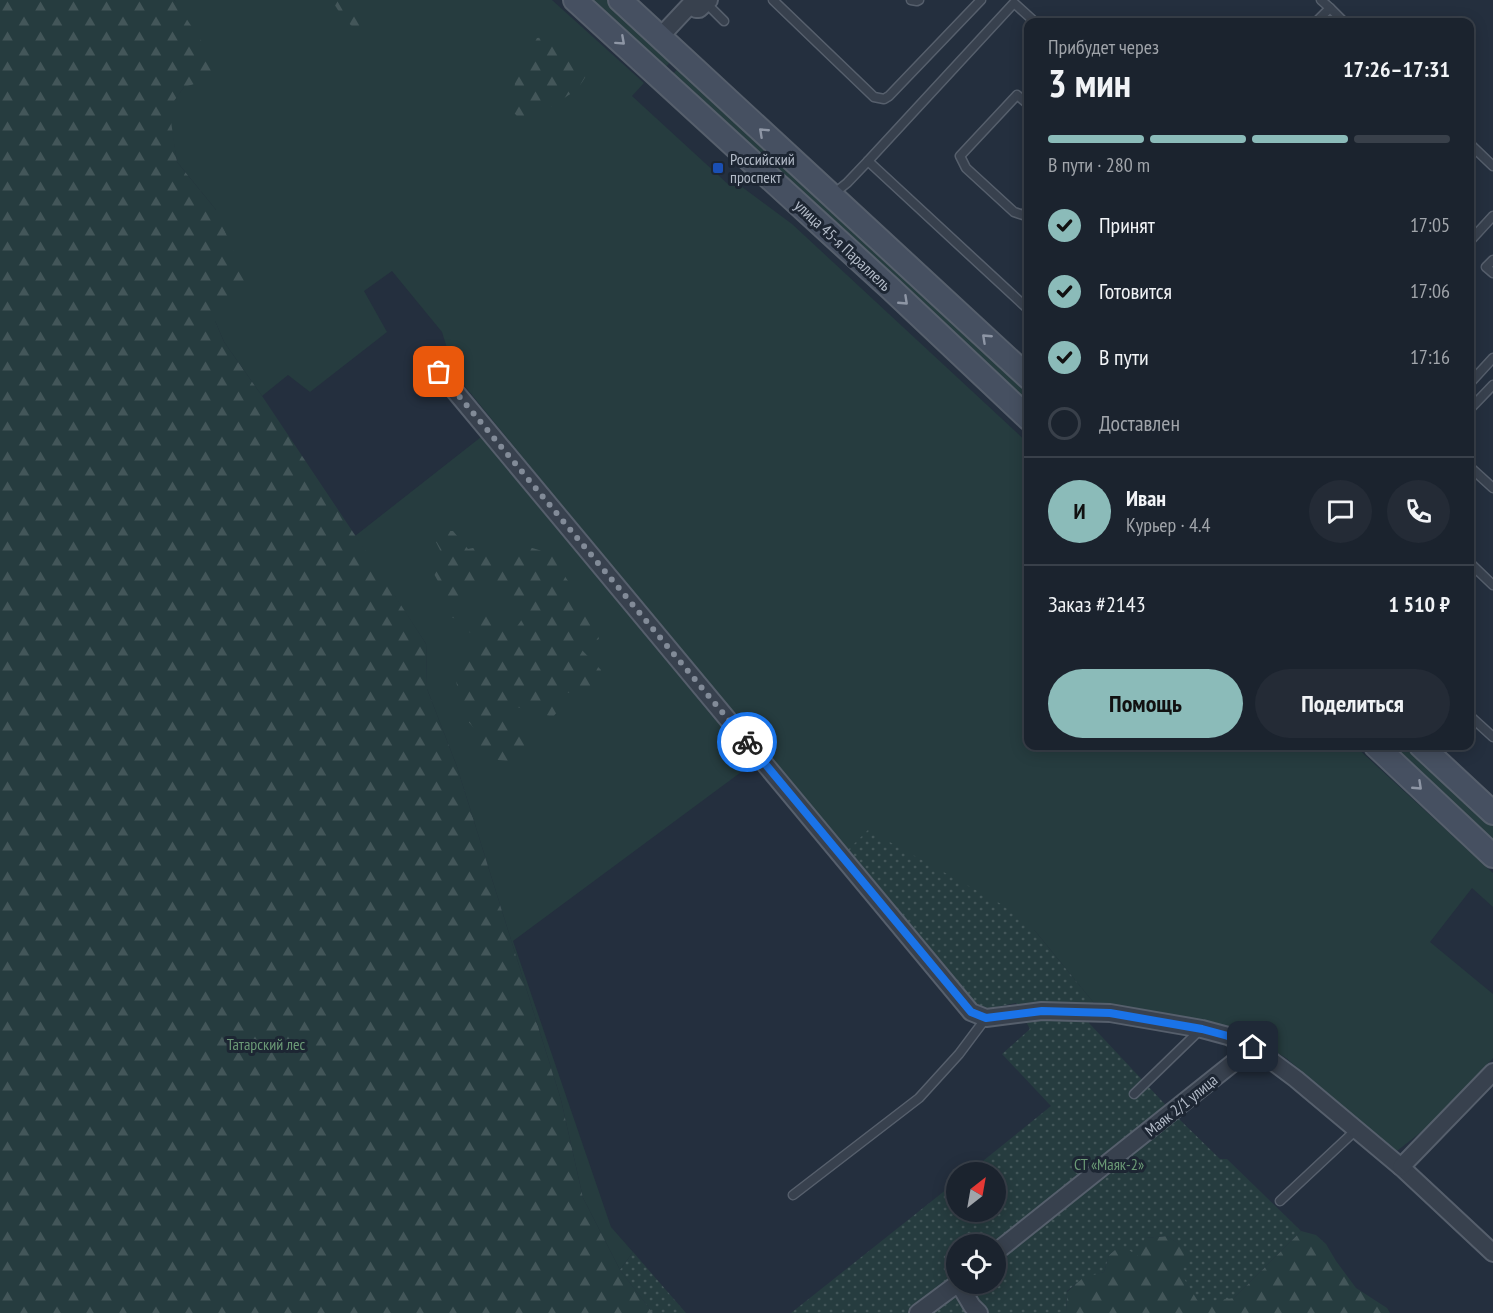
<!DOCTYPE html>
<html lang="ru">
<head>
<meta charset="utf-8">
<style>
	:root { --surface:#1b232e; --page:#242b36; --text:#f1f3f6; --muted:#a0a4aa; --line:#39404a; --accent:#8bbbb9 }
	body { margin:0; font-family:"PT Sans Narrow",sans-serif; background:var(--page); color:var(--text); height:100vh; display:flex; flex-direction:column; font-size:22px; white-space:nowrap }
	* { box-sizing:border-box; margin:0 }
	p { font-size:20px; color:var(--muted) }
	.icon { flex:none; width:33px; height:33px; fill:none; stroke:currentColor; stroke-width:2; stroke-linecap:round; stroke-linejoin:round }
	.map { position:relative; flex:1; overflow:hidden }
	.side { position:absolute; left:1024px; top:18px; width:450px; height:732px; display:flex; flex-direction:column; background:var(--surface); border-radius:12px; box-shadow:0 3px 15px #0003,0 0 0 2px var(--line) }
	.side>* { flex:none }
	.needle { width:39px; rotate:31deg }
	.buttons { position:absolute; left:946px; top:1162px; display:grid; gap:12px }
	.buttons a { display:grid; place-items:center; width:60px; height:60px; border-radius:50%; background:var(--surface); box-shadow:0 3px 15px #0003,0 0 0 2px var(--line); font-size:30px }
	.pin { position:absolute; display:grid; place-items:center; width:51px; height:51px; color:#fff; margin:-26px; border-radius:12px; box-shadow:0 3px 9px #0006 }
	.courier { position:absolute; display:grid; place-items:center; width:60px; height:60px; margin:-30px; border:4px solid #1a73e8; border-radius:50%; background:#fff; color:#222; box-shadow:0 2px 8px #0007 }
	.head em { font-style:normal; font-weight:800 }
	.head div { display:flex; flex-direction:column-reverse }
	.head { display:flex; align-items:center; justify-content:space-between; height:102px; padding:0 24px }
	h1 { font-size:39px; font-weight:800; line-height:45px }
	.bar { display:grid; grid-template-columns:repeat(4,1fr); gap:9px 6px; align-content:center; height:72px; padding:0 24px }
	.bar i { height:8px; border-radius:4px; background:var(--line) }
	.bar .current { background:var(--accent) }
	.bar p { grid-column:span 4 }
	.line { display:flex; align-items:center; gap:15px; padding:0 24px; border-top:2px solid var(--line) }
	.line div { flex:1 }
	.round { display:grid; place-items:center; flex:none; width:63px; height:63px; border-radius:32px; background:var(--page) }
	ol { padding:0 24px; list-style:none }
	li { display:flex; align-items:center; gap:18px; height:66px }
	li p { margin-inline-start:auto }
	li .icon { padding:6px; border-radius:50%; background:var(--accent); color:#111; stroke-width:4 }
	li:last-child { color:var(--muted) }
	li i { width:33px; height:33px; border:3px solid var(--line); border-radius:50% }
	.action { display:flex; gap:12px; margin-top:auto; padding:12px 24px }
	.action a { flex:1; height:69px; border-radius:36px; background:var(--accent); color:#111; font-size:24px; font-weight:800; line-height:69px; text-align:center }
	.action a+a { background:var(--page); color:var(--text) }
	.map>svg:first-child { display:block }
	.grass { fill:#263c3f }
	.forest { fill:url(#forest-firs) }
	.park { fill:url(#park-dots); fill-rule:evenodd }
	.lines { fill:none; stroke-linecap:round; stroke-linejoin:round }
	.lane-casing { stroke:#565f6c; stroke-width:11 }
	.street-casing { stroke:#565f6c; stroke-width:20 }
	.secondary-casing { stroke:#565f6c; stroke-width:26 }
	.lane { stroke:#38414e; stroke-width:8 }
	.street { stroke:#38414e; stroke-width:16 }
	.secondary { stroke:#465061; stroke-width:22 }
	.oneway { stroke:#8e96a5 }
	.done { stroke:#828b98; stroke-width:6; stroke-dasharray:0 10.8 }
	.route { stroke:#1a73e8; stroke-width:8 }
	.transit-dot { fill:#1a4fb4; stroke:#1d2633; stroke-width:2 }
	.labels { text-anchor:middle; stroke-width:6; stroke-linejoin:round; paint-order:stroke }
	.poi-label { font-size:16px; fill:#b4bcc9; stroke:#1d2633; text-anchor:start }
	.street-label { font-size:16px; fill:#b4bcc9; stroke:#1d2633 }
	.park-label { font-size:16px; fill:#6b9a76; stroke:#1d2633 }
</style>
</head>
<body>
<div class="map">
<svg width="1493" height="1313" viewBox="0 0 1493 1313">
	<defs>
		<pattern id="forest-firs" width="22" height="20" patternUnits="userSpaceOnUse" patternTransform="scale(1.5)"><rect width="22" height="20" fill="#263c3f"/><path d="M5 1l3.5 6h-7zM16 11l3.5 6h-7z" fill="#435659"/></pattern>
		<pattern id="park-dots" width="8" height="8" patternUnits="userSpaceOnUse" patternTransform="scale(1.5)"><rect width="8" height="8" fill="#263c3f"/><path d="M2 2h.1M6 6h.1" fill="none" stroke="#435659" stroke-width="1.8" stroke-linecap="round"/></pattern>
	</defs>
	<rect width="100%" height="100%" fill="#242f3e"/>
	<g class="grass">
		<path d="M 174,0 L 552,0 L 644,83 L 632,96 L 730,186 L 738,184 L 792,224 L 1029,444 L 1029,746 L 1355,746 L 1493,873 L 1493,907 L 1472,888 L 1430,942 L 1493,994 L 1493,1058 L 1435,1121 L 1397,1151 L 1380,1138 L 1286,1058 L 1241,1031 L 1156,1011 L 1093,1002 L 1035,931 L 847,851 L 707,684 L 455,374 L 442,332 L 392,271 L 364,291 L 387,332 L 310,392 L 288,375 L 262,396 L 224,342 L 215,321 L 216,210 L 177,162 L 168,108 L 184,87 L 175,1 Z"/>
		<path d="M 589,0 L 610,0 L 673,59 L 664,69 Z"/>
		<path d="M 680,66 L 1029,392 L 1029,410 L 671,76 Z"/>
		<path d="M 481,437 L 752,764 L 513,941 L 611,1227 L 633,1252 L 620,1270 L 583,1198 L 561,1100 L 457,767 L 427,689 L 426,644 L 355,536 Z"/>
		<path d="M 1388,746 L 1407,746 L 1493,826 L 1493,843 Z"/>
	</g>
	<g class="forest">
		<path d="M 0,0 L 174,0 L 214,60 L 215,78 L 184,87 L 169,108 L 177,162 L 216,210 L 246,281 L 215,321 L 224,342 L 262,396 L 381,574 L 426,644 L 427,689 L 457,767 L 561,1100 L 583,1198 L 620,1270 L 653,1313 L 0,1313 Z"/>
		<path d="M 332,0 L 349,0 L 367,31 L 359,32 C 347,23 339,13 332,0 Z"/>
		<path d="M 546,37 C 565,42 579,56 587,74 C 578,91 571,93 556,104 C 547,109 540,116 532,122 L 521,121 L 511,109 L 516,77 L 537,38 Z"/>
		<path d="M 442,531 L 453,531 L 468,549 L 482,546 L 491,554 L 513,557 L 529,547 L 562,557 L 564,575 L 590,613 L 599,639 L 580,648 L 601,670 L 599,691 L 561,693 L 562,706 L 553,717 L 505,704 L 504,710 L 529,751 L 522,763 L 491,759 L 485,763 L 477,751 L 475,729 L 462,715 L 454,668 L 461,655 C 475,654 481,654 488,641 L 469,632 L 471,618 L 481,617 L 486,610 L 511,635 L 525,615 L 520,605 L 491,578 L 482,584 L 478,600 L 454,598 L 464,614 L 460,620 L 450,617 L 434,594 L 440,585 L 433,572 L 445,560 L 436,542 Z"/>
		<path d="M 1301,1231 L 1316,1235 L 1326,1244 L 1336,1261 L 1356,1288 L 1387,1308 L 1390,1313 L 1066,1313 L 1067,1292 L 1083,1277 L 1104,1272 L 1109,1255 L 1121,1244 L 1145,1238 L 1167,1236 L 1196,1256 L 1234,1298 Z"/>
	</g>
	<g class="park">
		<path d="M 868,830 L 1001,904 L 1035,931 L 1093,1002 L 1089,1023 L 1176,1116 L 1220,1159 L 1227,1159 L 1301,1231 L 1234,1298 L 1199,1303 L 1180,1272 L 1195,1256 L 1167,1236 L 1145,1238 L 1138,1256 L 1121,1245 L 1109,1255 L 1104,1272 L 1083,1278 L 1067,1291 L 1066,1313 L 791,1313 L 957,1181 L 957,1212 L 996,1212 L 996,1173 L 968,1173 L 1051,1106 L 1002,1054 L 1030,1029 L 1016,1003 L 987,1009 L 974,1002 L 936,961 L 847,851 ZM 957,1245 L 996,1245 L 996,1284 L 957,1284 Z"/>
		<path d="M 633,1252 L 686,1313 L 653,1313 L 620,1270 Z"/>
	</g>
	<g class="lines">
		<defs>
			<g id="lane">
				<path d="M 773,0 L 874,97 L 884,99 L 889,96 L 981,0"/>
				<path d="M 911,0 L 917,1 L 919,0"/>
				<path d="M 1321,0 L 1330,8"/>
				<path d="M 706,3 L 724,21"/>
				<path d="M 1316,22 L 1330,8 L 1344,22"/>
				<path d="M 1029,105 L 1017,95 L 960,156 L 966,168 L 1014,212 L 1023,215 L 1029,209"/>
				<path d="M 1470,144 L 1493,166"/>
				<path d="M 868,161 L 1014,3 L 1035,22"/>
				<path d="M 832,195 L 847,183 L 868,161 L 1029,310"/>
				<path d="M 1470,241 L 1493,216"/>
				<path d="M 1493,260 L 1486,267 L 1493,273"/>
				<path d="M 1470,383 L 1493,358"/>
				<path d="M 1470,409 L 1493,385"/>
				<path d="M 1470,467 L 1493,488"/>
				<path d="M 1470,563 L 1493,585"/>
				<path d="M 1470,716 L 1493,737"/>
				<path d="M 1134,1094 L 1201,1029"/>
				<path d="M 793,1195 L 919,1098 L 959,1054 L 986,1018"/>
				<path d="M 1280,1201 L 1357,1129"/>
			</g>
			<g id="street">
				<path d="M 660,37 L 690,5 L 696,9 L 699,9 L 709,0"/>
				<path d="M 439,372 L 971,1012 L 986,1018 L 1042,1011 L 1110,1013 L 1202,1029 L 1228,1036 L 1253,1047 L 1296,1079 L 1401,1167 L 1493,1253"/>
				<path d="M 1401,1167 L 1493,1072"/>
				<path d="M 996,1252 L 1253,1047"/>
				<path d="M 959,1284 L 972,1306 L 979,1313"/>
				<path d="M 918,1313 L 957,1284"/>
			</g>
			<g id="secondary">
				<path d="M 575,0 L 890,288 L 1029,419"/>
				<path d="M 620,0 L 1029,378"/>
				<path d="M 1376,746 L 1493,856"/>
				<path d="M 1421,746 L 1493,813"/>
			</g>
		</defs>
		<use href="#lane" class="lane-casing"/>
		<use href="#street" class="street-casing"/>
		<use href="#secondary" class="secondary-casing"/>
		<use href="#lane" class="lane"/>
		<use href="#street" class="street"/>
		<use href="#secondary" class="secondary"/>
	</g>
	<defs><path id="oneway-chevron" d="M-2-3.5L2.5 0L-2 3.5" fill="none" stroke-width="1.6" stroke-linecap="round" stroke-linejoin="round" transform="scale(1.5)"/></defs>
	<g class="oneway">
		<use href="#oneway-chevron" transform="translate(621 41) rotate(42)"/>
		<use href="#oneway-chevron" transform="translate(763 132) rotate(-137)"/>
		<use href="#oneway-chevron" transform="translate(904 301) rotate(43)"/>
		<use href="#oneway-chevron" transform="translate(986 338) rotate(-137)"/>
		<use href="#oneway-chevron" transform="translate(1418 786) rotate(43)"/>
	</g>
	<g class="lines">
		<path class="done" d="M 439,372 L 747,742"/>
		<path class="route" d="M 747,742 L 971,1012 L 986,1018 L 1042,1011 L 1110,1013 L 1202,1029 L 1228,1036 L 1253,1047"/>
	</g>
	<rect class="transit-dot" x="712" y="162" width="12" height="12" rx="3"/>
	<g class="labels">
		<g class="poi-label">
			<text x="730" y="165">Российский<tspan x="730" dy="18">проспект</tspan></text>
		</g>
		<g class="street-label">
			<text transform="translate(843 245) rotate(43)" y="6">улица 45-я Параллель</text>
			<text transform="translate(1181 1105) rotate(-39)" y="6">Маяк 2/1 улица</text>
		</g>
		<g class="park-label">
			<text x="266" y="1050">Татарский лес</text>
			<text x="1109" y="1170">СТ «Маяк-2»</text>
		</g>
	</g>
</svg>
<div class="buttons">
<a><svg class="needle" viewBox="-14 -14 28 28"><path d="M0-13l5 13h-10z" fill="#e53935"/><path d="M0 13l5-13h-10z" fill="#a0a4aa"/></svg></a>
<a><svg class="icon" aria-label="locate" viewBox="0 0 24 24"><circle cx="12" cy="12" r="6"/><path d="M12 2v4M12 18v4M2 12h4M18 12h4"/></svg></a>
</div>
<div class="pin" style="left:439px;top:372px;background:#ea580c"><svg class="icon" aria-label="bag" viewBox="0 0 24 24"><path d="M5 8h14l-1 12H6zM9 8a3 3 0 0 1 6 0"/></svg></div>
<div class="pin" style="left:1253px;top:1047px;background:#1f2937"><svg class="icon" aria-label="home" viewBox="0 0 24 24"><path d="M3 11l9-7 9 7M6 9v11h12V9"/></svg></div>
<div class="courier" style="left:747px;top:742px"><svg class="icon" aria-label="bike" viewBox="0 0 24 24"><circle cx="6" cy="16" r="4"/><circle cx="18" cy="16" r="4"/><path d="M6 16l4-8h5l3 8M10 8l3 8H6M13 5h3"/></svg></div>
<section class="side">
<div class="head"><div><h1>3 мин</h1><p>Прибудет через</p></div><em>17:26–17:31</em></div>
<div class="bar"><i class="current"></i><i class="current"></i><i class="current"></i><i></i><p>В пути · 280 m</p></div>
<ol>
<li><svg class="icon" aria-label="check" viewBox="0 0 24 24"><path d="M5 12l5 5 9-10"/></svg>Принят<p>17:05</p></li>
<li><svg class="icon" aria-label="check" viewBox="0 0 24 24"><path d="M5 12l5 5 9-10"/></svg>Готовится<p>17:06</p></li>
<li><svg class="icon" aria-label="check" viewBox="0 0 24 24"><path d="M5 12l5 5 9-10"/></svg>В пути<p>17:16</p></li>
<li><i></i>Доставлен</li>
</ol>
<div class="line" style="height:108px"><b class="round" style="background:var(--accent);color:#111">И</b><div><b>Иван</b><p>Курьер · 4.4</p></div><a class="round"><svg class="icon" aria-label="chat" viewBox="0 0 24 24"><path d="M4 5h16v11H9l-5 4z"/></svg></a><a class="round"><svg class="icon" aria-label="phone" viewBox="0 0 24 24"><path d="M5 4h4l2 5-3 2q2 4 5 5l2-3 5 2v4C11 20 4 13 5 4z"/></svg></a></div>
<div class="line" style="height:78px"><div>Заказ #2143</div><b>1 510 ₽</b></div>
<div class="action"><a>Помощь</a><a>Поделиться</a></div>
</section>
</div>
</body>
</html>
